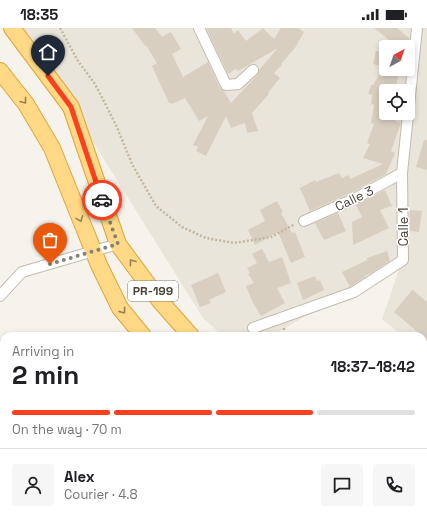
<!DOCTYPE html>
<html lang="en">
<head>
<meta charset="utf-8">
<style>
	:root { --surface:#fff; --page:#f6f6f6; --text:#202124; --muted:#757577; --line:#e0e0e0; --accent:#fc3f1d }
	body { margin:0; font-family:"Space Grotesk",sans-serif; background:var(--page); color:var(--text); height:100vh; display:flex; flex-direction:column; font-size:15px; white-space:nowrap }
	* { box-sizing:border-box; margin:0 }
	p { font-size:13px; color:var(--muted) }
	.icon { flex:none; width:22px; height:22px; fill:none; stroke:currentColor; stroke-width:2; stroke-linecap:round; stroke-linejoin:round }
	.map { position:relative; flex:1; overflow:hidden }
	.drawer { position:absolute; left:0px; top:304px; width:427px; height:196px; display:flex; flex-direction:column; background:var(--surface); border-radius:12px 12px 0 0; box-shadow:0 2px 6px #0003 }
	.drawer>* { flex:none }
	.needle { width:26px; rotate:40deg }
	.tools { position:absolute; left:379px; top:12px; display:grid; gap:8px }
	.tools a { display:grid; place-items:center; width:36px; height:36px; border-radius:4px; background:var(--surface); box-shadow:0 2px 6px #0003; font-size:20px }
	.pin { position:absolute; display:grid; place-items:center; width:34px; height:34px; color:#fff; margin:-41px -17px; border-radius:50% 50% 50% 0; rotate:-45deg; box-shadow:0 0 4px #0007 }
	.pin .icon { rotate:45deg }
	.courier { position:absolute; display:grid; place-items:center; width:40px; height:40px; margin:-20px; border:3px solid #fc3f1d; border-radius:50%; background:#fff; color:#222; box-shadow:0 1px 5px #0007 }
	.head em { font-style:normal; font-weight:800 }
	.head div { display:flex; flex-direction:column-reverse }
	.head { display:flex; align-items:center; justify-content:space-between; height:68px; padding:0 12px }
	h1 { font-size:26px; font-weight:800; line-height:30px }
	.bar { display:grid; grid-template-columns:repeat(4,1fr); gap:6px 4px; align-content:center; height:48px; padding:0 12px }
	.bar i { height:5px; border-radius:3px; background:var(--line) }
	.bar .selected { background:var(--accent) }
	.bar p { grid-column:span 4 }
	.line { display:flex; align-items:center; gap:10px; padding:0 12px; border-top:1px solid var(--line) }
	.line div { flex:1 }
	.round { display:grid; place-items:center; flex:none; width:42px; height:42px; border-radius:4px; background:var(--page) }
	.status { display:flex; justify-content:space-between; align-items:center; height:28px; padding:0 20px; background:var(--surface); direction:ltr }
	.status svg { height:11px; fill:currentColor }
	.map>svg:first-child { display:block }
	.residential { fill:#eae5da; fill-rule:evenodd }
	.building { fill:#d8cfc1 }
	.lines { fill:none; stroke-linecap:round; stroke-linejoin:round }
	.minor-casing { stroke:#c2bbae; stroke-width:12 }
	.trunk-casing { stroke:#e0a43c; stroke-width:18 }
	.path { stroke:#c4b79f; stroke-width:2.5; stroke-dasharray:2 2; stroke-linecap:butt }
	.minor { stroke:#fff; stroke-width:10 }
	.trunk { stroke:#ffd985; stroke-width:16 }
	.oneway { stroke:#938057 }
	.done { stroke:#878178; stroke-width:4; stroke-dasharray:0 7.2 }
	.route { stroke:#fc3f1d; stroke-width:5 }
	.labels { text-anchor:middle; stroke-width:3; stroke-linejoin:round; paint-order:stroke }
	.shield { fill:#fff; stroke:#817c74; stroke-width:1 }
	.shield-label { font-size:12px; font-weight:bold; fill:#4b4439 }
	.street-label { font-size:13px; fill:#4b4439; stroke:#fff }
</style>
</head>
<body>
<div class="status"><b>18:35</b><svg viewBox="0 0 49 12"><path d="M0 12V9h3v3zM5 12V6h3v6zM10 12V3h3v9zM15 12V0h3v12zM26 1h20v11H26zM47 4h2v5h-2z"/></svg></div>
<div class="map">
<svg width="427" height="500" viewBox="0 0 427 500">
	<rect width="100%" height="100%" fill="#f6f3ec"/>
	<path class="residential" d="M 22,0 L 427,0 L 427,328 L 423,325 L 423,308 L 403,308 L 382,291 L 402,233 L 271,308 L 223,308 L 203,290 ZM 386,19 L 408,19 L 408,41 L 386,41 ZM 386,63 L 408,63 L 408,85 L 386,85 Z"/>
	<g class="building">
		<path d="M 132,0 L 155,0 L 162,9 L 171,4 L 181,21 L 172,26 L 183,49 L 208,34 L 220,60 L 224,63 L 231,75 L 257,47 L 259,42 L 278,20 L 238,43 L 236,41 L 228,46 L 206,0 L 231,0 L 234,6 L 238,2 L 246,13 L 263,0 L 274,11 L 281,0 L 298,0 L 304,4 L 295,20 L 281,36 L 282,37 L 274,45 L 280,50 L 268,65 L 269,66 L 252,85 L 258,103 L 247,105 L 245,95 L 231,100 L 226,88 L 206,128 L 196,123 L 198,119 L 193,117 L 208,88 L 199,93 L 185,70 L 172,76 L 171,75 L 169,75 L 152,38 L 157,35 L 146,17 L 145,18 Z"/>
		<path d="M 374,0 L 397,0 L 409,10 L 409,13 L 404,19 L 398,19 Z"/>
		<path d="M 376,23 L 386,25 L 386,39 L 373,36 Z"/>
		<path d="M 382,41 L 400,41 L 396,57 L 394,63 L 386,63 L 386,86 L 394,87 L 395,89 L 395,93 L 401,95 L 391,123 L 395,125 L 386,146 L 355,163 L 310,183 L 300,160 L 315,152 L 316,154 L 339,145 L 342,150 L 349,147 L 350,151 L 383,136 L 363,130 L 370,116 L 367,115 L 374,96 L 371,95 L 374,77 L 371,76 L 372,67 L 368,66 L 371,57 L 373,57 Z"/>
		<path d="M 424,112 L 427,112 L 427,142 L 416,139 Z"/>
		<path d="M 385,162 L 392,178 L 380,182 L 389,200 L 353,217 L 352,194 L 362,189 L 356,177 Z"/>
		<path d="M 277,173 L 283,184 L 281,185 L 292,205 L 295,204 L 305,229 L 291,235 L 278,204 L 255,217 L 248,202 L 265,193 L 260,182 Z"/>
		<path d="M 410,182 L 422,183 L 419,204 L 409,203 Z"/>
		<path d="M 338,185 L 346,203 L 324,212 L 315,195 Z"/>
		<path d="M 262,221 L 269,234 L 282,229 L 291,255 L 277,260 L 285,275 L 261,288 L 252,273 L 246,258 L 254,255 L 248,246 L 250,245 L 247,240 L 257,235 L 252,226 Z"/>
		<path d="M 387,223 L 390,233 L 370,246 L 365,248 L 365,249 L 350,259 L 342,244 L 367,232 L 367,230 Z"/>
		<path d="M 218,245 L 226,264 L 209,272 L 211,275 L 200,279 L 191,257 Z"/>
		<path d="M 315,248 L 317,253 L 320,252 L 324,262 L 303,272 L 297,255 Z"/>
		<path d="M 412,262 L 413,262 L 427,274 L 427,312 L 394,284 Z"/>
	</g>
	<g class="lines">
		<defs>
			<g id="minor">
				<path d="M 199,0 L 226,57 L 238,56 L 253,42"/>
				<path d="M 304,193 L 358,169 L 402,145"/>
				<path d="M 0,268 L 22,244 L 118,216"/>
				<path d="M 253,300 L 354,264 L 403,232 L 402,145 L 417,0"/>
				<path d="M 0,465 L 4,464"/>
				<path d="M 51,500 L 51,496"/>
				<path d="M 270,500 L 272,500"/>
			</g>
			<g id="trunk">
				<path d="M 12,0 L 71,79 L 118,216 L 160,273 L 191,308"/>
				<path d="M 0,43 L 26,76 L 52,120 L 99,237 L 120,280 L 143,308"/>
				<path d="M 423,428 L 427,429"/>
				<path d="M 423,456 L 427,457"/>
			</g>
		</defs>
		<use href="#minor" class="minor-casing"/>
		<use href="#trunk" class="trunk-casing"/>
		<g class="path">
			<path d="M 60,0 L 78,33 L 95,56 L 116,97 L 132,136 L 156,178 L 182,199 L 206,210 L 234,215 L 271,209 L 295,196"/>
			<path d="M 284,300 L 284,308"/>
		</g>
		<use href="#minor" class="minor"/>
		<use href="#trunk" class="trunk"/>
	</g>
	<defs><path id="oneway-chevron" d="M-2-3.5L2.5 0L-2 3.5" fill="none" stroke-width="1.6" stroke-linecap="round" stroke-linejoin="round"/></defs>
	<g class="oneway">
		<use href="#oneway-chevron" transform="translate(24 73) rotate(53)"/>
		<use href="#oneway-chevron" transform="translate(80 191) rotate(69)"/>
		<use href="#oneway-chevron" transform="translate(132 234) rotate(-126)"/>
		<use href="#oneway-chevron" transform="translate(123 283) rotate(54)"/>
	</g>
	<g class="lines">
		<path class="done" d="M 50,236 L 118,216 L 102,172"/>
		<path class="route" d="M 48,48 L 71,79 L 102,172"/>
	</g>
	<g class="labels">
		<rect class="shield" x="128" y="253" width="50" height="20" rx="3"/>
		<g class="shield-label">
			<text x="153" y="267">PR-199</text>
		</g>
		<g class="street-label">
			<text transform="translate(354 170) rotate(-26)" y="5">Calle 3</text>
			<text transform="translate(403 199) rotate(-90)" y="5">Calle 1</text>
		</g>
	</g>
</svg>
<div class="tools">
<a><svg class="needle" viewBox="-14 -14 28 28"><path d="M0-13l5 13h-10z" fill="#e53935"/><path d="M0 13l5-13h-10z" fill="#757577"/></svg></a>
<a><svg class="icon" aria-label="locate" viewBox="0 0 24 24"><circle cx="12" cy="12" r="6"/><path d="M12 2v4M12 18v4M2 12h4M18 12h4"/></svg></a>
</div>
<div class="pin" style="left:50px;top:236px;background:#ea580c"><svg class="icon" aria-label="bag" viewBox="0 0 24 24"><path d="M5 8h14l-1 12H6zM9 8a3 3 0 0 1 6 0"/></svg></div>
<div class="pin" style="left:48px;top:48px;background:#1f2937"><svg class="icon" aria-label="home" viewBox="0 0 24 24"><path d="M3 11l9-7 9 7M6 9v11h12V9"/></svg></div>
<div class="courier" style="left:102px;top:172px"><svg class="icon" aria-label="car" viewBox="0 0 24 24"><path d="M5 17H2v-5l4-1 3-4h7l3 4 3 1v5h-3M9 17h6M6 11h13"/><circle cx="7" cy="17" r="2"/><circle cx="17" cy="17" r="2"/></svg></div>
<section class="drawer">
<div class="head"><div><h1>2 min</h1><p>Arriving in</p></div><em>18:37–18:42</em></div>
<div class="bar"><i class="selected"></i><i class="selected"></i><i class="selected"></i><i></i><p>On the way · 70 m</p></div>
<div class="line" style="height:72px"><a class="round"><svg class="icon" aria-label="person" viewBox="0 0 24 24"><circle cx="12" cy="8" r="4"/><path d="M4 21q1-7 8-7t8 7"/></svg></a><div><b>Alex</b><p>Courier · 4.8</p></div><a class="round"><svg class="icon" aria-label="chat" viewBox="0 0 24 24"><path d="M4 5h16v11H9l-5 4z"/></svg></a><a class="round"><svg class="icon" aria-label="phone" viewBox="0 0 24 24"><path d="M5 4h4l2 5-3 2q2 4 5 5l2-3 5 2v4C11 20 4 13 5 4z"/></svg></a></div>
</section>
</div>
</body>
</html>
